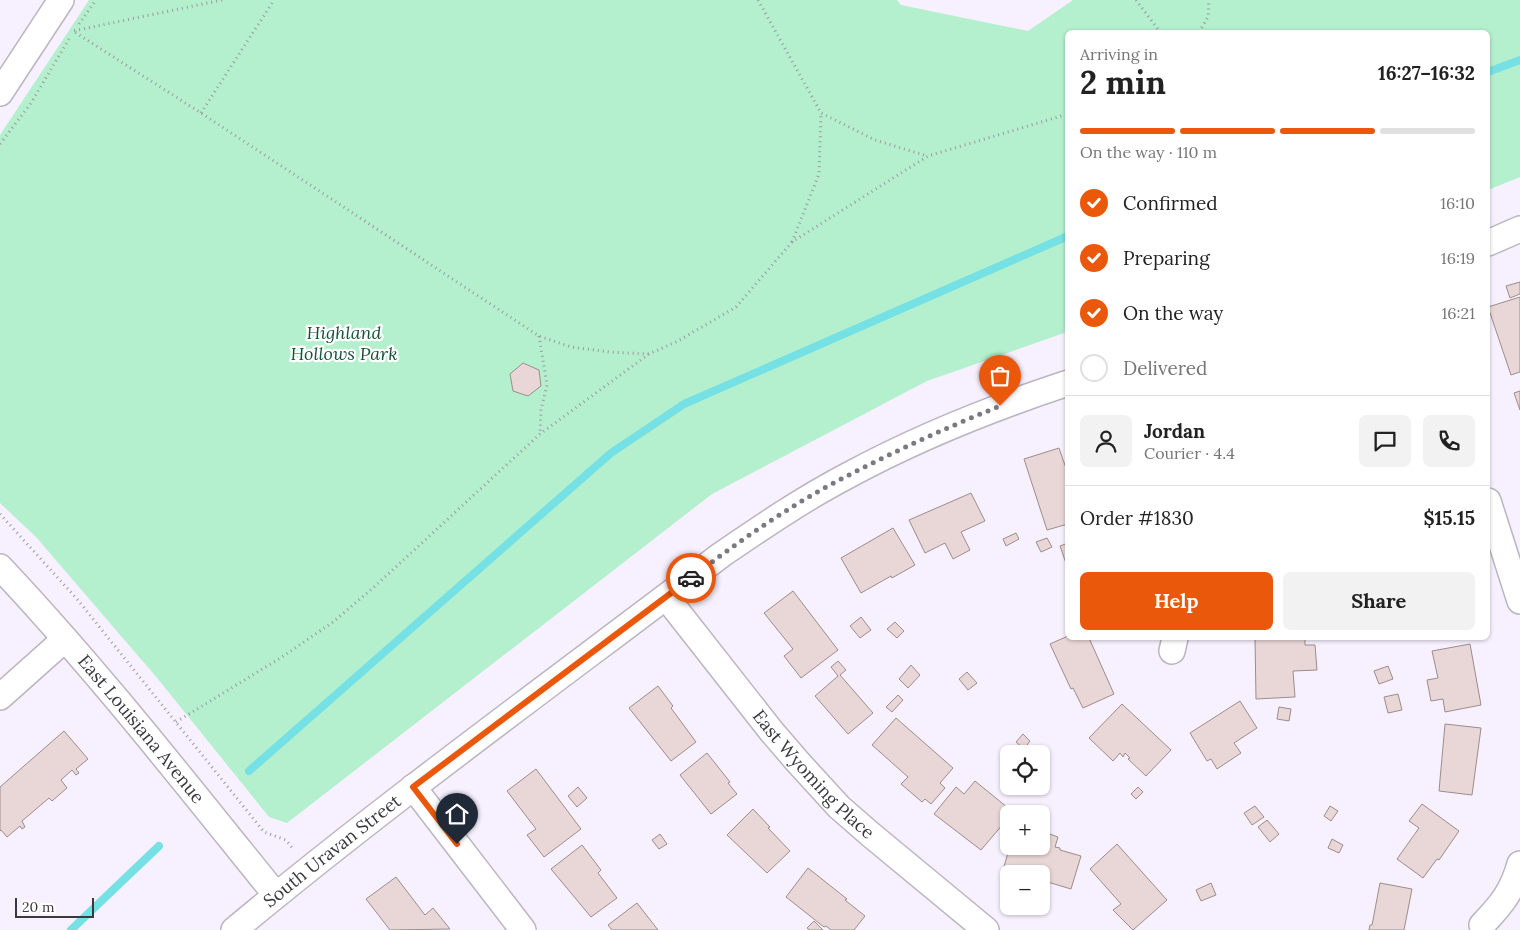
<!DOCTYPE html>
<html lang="en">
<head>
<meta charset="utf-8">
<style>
	:root { --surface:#fff; --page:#f2f2f2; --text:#222; --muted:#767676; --line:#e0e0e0; --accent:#ea580c }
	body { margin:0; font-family:Lora,serif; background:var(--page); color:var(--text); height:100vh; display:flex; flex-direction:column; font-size:19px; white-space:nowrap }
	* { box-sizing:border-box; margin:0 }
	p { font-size:16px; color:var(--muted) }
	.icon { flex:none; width:28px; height:28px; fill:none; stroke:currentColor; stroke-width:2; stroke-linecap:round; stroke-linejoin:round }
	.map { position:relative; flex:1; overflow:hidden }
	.details { position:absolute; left:1065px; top:30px; width:425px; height:610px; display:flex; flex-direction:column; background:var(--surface); border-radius:8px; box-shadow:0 1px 4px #0004 }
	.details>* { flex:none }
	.tools { position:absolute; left:1000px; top:745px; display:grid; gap:10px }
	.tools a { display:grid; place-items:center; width:50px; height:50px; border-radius:8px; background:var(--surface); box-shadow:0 1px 4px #0004; font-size:25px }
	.scale { position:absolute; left:15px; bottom:12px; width:79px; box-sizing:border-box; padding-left:5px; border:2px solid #3b393e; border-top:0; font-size:14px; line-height:18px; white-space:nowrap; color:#3b393e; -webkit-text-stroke:4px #fff; paint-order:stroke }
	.pin { position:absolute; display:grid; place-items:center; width:42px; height:42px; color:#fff; margin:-51px -21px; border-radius:50% 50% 50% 0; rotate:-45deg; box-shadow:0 0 5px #0007 }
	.pin .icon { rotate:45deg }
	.courier { position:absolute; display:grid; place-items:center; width:50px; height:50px; margin:-25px; border:4px solid #ea580c; border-radius:50%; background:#fff; color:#222; box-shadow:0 1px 6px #0007 }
	.overview em { font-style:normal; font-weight:700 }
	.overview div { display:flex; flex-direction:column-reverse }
	.overview { display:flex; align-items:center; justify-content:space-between; height:85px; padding:0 15px }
	h1 { font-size:32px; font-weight:700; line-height:38px }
	.bar { display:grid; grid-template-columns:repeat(4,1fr); gap:8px 5px; align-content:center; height:60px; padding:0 15px }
	.bar i { height:6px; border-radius:4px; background:var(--line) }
	.bar .active { background:var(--accent) }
	.bar p { grid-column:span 4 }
	.line { display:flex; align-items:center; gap:12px; padding:0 15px; border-top:1px solid var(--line) }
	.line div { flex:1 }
	.round { display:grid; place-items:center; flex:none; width:52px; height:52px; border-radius:8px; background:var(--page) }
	ol { padding:0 15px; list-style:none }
	li { display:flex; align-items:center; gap:15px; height:55px }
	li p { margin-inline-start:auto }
	li .icon { padding:5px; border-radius:50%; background:var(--accent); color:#fff; stroke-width:4 }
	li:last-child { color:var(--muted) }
	li i { width:28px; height:28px; border:2px solid var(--line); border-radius:50% }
	.primary-button { display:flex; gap:10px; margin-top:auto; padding:10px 15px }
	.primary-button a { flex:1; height:58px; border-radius:8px; background:var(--accent); color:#fff; font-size:20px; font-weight:700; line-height:58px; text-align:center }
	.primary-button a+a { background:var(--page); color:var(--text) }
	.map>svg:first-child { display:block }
	.green { fill:#b4f0ce }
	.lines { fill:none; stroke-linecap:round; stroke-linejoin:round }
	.stream { stroke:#75e1e4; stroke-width:8 }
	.building { fill:#e8d7d6; stroke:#9c8d8c }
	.minor-casing { stroke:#bbb5c2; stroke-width:28 }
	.path { stroke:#9d99a2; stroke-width:3; stroke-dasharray:1 4; stroke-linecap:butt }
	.minor { stroke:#fff; stroke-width:25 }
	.done { stroke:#7d7981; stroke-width:5; stroke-dasharray:0 9 }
	.route { stroke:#ea580c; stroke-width:6 }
	.labels { text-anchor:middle; stroke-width:4.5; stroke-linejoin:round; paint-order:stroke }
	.park-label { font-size:18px; font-style:italic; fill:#155337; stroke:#fff }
	.street-label { font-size:18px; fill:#3b393e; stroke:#fff }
</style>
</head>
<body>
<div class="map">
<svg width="1520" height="930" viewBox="0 0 1520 930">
	<rect width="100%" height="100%" fill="#f7f0fe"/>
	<path class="green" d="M 89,0 L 897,0 L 901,5 L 1028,31 L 1073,0 L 1520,0 L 1520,177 L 1488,190 L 1488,32 L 1068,32 L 1067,332 L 927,381 L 712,494 L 287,823 L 269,817 L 158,679 L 36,537 L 0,503 L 0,135 Z"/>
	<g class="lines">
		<g class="stream">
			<path d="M 1488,72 L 1520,60"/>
			<path d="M 249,771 L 611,453 L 684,404 L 1068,236"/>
			<path d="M 71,930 L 159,846"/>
		</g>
	</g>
	<g class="building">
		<path d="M 1520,282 L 1520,294 L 1510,298 L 1506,286 Z"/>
		<path d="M 1520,297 L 1520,372 L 1511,375 L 1488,307 Z"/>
		<path d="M 523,363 L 539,370 L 541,386 L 528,396 L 513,391 L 510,374 Z"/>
		<path d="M 1520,391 L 1520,410 L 1514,393 Z"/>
		<path d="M 1059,448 L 1068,474 L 1068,524 L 1047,530 L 1024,459 Z"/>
		<path d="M 971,493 L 985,521 L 961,532 L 970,550 L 953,559 L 945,543 L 925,553 L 909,520 Z"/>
		<path d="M 893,528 L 915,565 L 892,578 L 891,576 L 861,593 L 841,558 Z"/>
		<path d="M 1016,533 L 1019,539 L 1006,546 L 1003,539 Z"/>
		<path d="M 1047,538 L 1052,547 L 1041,552 L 1036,542 Z"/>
		<path d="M 1068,543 L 1068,569 L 1060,546 Z"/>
		<path d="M 793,591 L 838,650 L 801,678 L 784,656 L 793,649 L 764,613 Z"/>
		<path d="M 861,617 L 871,630 L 860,638 L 850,626 Z"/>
		<path d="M 895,622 L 904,631 L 897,638 L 887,629 Z"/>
		<path d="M 1068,636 L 1068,638 L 1089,638 L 1114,694 L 1083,708 L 1073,688 L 1071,689 L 1050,644 Z"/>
		<path d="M 1255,638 L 1305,638 L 1305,645 L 1315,645 L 1317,670 L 1293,671 L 1295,697 L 1256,699 Z"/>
		<path d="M 1470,644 L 1481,705 L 1445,712 L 1443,699 L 1431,701 L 1427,680 L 1438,678 L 1432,651 Z"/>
		<path d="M 838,661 L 846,670 L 840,675 L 873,713 L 848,734 L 815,696 L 838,676 L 831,667 Z"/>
		<path d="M 911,665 L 920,675 L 908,688 L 899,679 Z"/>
		<path d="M 1388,666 L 1393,679 L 1379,684 L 1374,671 Z"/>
		<path d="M 967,672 L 977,683 L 968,690 L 959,679 Z"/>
		<path d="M 658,686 L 673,706 L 671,708 L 696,742 L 671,761 L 629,708 Z"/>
		<path d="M 1398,694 L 1402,710 L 1388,713 L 1384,697 Z"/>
		<path d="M 898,695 L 903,700 L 892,712 L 886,707 Z"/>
		<path d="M 1240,701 L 1257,728 L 1234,743 L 1241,753 L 1217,769 L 1211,759 L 1207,761 L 1190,733 Z"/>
		<path d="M 1122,704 L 1171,750 L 1146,776 L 1128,759 L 1130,758 L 1125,753 L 1123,757 L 1120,753 L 1113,761 L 1089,738 Z"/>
		<path d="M 1279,707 L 1291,709 L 1289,721 L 1277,719 Z"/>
		<path d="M 896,718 L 953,768 L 940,783 L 945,788 L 931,804 L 925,799 L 922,802 L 901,784 L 908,777 L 872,745 Z"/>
		<path d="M 1445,724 L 1481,728 L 1472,795 L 1439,791 Z"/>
		<path d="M 64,731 L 88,759 L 76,769 L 79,773 L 76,775 L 72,770 L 61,780 L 67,788 L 52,801 L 49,798 L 22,821 L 25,827 L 22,829 L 20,826 L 7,837 L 1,830 L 0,831 L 0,787 Z"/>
		<path d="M 1023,734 L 1030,741 L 1024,749 L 1016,742 Z"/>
		<path d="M 707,753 L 730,782 L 728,783 L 737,794 L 711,814 L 680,775 Z"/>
		<path d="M 536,769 L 581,829 L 544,857 L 527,835 L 536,829 L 507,791 Z"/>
		<path d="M 975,781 L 1013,812 L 1009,814 L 1009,817 L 981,850 L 934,814 L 956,787 L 964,794 Z"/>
		<path d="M 578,787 L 587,798 L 577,807 L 568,796 Z"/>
		<path d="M 1138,787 L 1143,792 L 1136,799 L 1131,794 Z"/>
		<path d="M 1422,804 L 1459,831 L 1439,860 L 1437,859 L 1423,878 L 1397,859 L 1419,828 L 1409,821 Z"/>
		<path d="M 1255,806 L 1264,817 L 1252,825 L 1244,813 Z"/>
		<path d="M 1330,806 L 1338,811 L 1331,821 L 1324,816 Z"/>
		<path d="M 753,809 L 770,827 L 768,828 L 790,851 L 767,873 L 727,835 Z"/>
		<path d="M 1267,820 L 1279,834 L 1270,842 L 1258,827 Z"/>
		<path d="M 1044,832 L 1058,837 L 1055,847 L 1060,848 L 1060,850 L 1081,856 L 1071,889 L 1041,880 L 1041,874 L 1014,874 L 1003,870 L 1010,846 L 1041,846 Z"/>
		<path d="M 660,834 L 667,844 L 659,849 L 652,840 Z"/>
		<path d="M 1332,839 L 1343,845 L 1339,853 L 1328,848 Z"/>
		<path d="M 1117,844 L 1167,900 L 1133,930 L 1113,910 L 1121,904 L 1090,869 Z"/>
		<path d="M 582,845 L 601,870 L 598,873 L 617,898 L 591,917 L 551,869 Z"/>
		<path d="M 808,868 L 847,899 L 845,900 L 865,916 L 854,930 L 831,930 L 826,926 L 824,927 L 786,897 Z"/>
		<path d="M 396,877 L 425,915 L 433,908 L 450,929 L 390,930 L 366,899 Z"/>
		<path d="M 1211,883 L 1216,895 L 1201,901 L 1196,890 Z"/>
		<path d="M 1380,883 L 1412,889 L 1404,930 L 1369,930 L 1370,925 L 1372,925 Z"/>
		<path d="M 637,903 L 658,930 L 612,930 L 608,925 Z"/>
		<path d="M 814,921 L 823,930 L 810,930 L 807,928 Z"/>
	</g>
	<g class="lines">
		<defs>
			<g id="minor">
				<path d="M 0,93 L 61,0"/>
				<path d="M 1488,243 L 1520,229"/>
				<path d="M 1488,501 L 1520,601"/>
				<path id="s1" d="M 0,567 C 98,671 186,784 276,895"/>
				<path id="s2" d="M 666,597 L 772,732 L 797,761 L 839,807 L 870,834 L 986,930"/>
				<path d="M 1172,651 L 1175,638"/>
				<path d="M 0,697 L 65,639"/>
				<path d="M 413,787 L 523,930"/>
				<path d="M 1482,925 C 1502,904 1512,892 1520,864"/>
				<path id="s3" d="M 234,930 C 392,799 558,679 721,555 C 762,527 803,499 847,476 C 917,438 992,408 1068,383"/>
			</g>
		</defs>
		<use href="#minor" class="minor-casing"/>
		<g class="path">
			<path d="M 222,0 L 73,31 L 201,113 L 539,336 L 571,347 L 610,352 L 649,354"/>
			<path d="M 758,0 L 821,113 L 875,140 L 927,156"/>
			<path d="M 1136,0 L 1160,32"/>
			<path d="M 79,24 L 96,0"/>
			<path d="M 1199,32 L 1208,17 L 1209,0"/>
			<path d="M 201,113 L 274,0"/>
			<path d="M 0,144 L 31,103 L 69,39"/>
			<path d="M 792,242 L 819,174 L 821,113"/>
			<path d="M 539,336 L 547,385 L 541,410 L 540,434"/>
			<path d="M 0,514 L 77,599 L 264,832 L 286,840 L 294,850"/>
			<path d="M 176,722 L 282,657 L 333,622 L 373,588 L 540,434 L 649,354 L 678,341 L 736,307 L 792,242 L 928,156 L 1068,114"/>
		</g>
		<use href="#minor" class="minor"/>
	</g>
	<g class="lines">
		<path class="done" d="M 691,578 C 740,540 792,504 847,476 C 897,450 948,427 1000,406"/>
		<path class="route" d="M 457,844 L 413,787 L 691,578"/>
	</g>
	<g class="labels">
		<g class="park-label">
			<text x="344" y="339">Highland<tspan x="344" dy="21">Hollows Park</tspan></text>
		</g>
		<g class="street-label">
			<text dy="6" stroke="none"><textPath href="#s1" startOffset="215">East Louisiana Avenue</textPath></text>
			<text dy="6" stroke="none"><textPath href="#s2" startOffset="231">East Wyoming Place</textPath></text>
			<text dy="6" stroke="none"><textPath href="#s3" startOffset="126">South Uravan Street</textPath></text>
		</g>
	</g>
</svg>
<div class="tools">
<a><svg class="icon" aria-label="locate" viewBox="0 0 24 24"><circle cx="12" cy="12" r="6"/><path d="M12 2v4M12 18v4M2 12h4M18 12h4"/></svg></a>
<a>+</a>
<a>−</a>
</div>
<div class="scale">20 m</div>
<div class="pin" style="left:1000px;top:406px;background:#ea580c"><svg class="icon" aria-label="bag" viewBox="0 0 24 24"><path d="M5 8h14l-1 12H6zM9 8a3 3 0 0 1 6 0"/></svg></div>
<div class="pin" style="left:457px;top:844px;background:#1f2937"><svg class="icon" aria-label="home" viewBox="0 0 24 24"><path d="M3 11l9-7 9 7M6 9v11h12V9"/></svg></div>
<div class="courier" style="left:691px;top:578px"><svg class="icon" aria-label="car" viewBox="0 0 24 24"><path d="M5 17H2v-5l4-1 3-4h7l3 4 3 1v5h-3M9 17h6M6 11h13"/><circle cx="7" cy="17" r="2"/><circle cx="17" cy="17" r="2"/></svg></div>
<section class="details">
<div class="overview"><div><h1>2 min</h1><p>Arriving in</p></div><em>16:27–16:32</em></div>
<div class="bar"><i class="active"></i><i class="active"></i><i class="active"></i><i></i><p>On the way · 110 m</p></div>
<ol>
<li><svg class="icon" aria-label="check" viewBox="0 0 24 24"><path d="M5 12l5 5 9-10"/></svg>Confirmed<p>16:10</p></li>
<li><svg class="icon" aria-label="check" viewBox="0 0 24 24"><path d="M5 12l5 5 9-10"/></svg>Preparing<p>16:19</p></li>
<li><svg class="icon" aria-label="check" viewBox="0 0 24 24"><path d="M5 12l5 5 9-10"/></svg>On the way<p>16:21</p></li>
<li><i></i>Delivered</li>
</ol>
<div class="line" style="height:90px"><a class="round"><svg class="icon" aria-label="person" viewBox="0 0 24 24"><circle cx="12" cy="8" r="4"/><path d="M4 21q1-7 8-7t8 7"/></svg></a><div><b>Jordan</b><p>Courier · 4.4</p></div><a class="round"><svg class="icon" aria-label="chat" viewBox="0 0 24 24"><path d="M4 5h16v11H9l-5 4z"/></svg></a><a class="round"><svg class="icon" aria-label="phone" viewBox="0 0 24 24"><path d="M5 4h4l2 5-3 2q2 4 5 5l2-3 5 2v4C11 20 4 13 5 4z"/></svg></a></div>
<div class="line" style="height:65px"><div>Order #1830</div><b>$15.15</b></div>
<div class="primary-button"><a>Help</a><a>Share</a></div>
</section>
</div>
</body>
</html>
